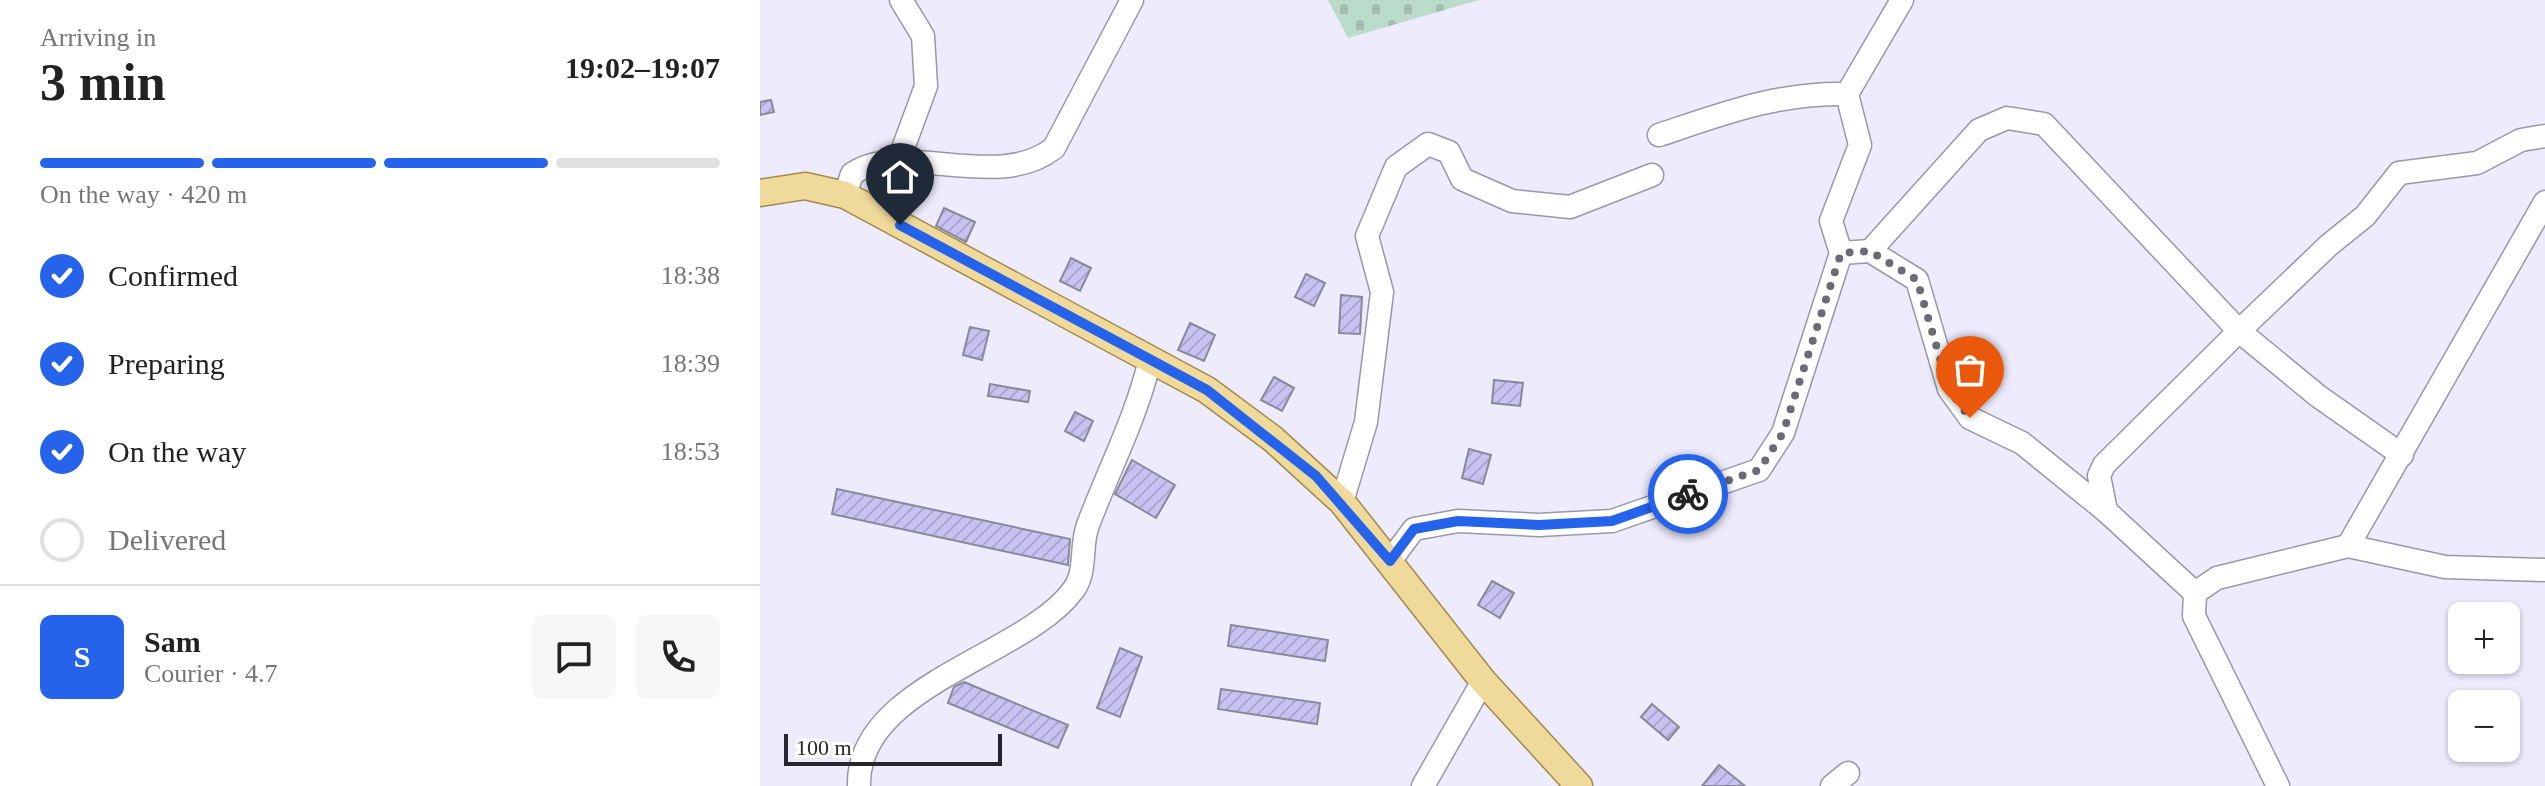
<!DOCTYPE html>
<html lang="en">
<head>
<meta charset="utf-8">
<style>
	:root { --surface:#fff; --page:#f6f6f6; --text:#222; --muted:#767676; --line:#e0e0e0; --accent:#2563eb }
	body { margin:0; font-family:"Times New Roman",serif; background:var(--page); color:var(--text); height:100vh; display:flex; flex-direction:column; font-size:30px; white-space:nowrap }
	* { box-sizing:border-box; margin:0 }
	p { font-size:26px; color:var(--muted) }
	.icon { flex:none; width:44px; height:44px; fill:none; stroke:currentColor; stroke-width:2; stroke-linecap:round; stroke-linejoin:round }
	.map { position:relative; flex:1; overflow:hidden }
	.drawer { display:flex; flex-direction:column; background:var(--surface); width:760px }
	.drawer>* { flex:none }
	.tools { position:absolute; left:1688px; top:602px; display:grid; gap:16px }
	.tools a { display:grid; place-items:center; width:72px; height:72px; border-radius:12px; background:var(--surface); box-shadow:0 2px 6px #0004; font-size:40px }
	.scale { position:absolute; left:24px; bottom:20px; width:218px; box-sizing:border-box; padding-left:8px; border:4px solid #27262d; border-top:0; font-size:22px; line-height:28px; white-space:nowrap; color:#27262d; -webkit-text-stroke:6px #fff; paint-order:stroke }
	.pin { position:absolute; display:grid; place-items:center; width:68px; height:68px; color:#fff; margin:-82px -34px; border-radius:50% 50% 50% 0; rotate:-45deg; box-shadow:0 0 8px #0007 }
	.pin .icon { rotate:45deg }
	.courier { position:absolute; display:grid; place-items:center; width:80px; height:80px; margin:-40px; border:6px solid #2563eb; border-radius:50%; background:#fff; color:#222; box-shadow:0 2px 10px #0007 }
	.headline em { font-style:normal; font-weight:600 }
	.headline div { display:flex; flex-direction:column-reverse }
	.headline { display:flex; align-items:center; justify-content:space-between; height:136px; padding:0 40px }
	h1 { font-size:52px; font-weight:600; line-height:60px }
	.bar { display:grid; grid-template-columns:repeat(4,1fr); gap:12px 8px; align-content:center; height:96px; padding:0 40px }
	.bar i { height:10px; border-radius:6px; background:var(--line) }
	.bar .current { background:var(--accent) }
	.bar p { grid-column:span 4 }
	.line { display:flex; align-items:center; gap:20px; padding:0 40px; border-top:2px solid var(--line) }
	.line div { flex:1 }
	.round { display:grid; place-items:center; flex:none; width:84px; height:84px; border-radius:12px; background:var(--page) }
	ol { padding:0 40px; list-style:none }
	li { display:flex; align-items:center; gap:24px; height:88px }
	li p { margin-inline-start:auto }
	li .icon { padding:8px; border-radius:50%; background:var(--accent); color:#fff; stroke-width:4 }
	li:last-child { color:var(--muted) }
	li i { width:44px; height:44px; border:4px solid var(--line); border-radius:50% }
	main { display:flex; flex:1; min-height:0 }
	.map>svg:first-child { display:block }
	.cemetery { fill:url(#cemetery-stones) }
	.building { fill:url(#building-hatch); stroke:#8a8998; stroke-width:2 }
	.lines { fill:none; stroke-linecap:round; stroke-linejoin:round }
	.minor-casing { stroke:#9a98a8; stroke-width:25 }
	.major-casing { stroke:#a28b4a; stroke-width:29 }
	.minor { stroke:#fff; stroke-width:22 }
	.major { stroke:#efda9c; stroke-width:26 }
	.done { stroke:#6c6b75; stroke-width:8; stroke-dasharray:0 14.4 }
	.route { stroke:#2563eb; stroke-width:10 }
</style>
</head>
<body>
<main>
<section class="drawer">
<div class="headline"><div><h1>3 min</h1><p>Arriving in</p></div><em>19:02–19:07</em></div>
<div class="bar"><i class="current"></i><i class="current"></i><i class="current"></i><i></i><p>On the way · 420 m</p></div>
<ol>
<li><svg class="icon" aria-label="check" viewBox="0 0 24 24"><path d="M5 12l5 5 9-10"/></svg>Confirmed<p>18:38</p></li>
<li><svg class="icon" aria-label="check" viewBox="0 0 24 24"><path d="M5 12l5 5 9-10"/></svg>Preparing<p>18:39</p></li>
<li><svg class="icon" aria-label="check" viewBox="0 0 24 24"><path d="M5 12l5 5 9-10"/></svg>On the way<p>18:53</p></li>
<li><i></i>Delivered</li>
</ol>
<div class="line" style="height:144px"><b class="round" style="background:var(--accent);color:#fff">S</b><div><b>Sam</b><p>Courier · 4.7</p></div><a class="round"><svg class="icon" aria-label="chat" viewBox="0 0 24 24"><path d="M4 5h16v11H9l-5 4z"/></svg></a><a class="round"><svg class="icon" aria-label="phone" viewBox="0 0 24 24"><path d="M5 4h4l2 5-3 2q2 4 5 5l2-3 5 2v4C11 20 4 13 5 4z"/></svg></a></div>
</section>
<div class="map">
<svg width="1785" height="786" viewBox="0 0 1785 786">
	<defs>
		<pattern id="cemetery-stones" width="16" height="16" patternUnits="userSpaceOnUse" patternTransform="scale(2)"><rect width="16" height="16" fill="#bcdccb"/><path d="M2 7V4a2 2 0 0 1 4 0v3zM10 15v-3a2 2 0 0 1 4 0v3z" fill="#a2bdaf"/></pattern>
		<pattern id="building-hatch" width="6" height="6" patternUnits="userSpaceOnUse" patternTransform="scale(2)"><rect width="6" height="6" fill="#c7c2f2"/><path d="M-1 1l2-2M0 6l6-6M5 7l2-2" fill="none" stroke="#aba7d0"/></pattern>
	</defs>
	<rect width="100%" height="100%" fill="#edebfc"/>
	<path class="cemetery" d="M 568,0 L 719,0 L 588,38 Z"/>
	<g class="building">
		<path d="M 11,100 L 14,112 L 0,115 L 0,102 Z"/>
		<path d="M 184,208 L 215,222 L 206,242 L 176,226 Z"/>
		<path d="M 311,258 L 331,268 L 320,291 L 300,281 Z"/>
		<path d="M 546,274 L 565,283 L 554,306 L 535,297 Z"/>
		<path d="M 581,295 L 602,297 L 600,334 L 579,333 Z"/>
		<path d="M 430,323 L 455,335 L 444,361 L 418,350 Z"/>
		<path d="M 210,327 L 229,331 L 222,360 L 203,355 Z"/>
		<path d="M 514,377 L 534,388 L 522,411 L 501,400 Z"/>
		<path d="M 734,380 L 763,383 L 760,406 L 732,403 Z"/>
		<path d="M 230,384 L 270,391 L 268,402 L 228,396 Z"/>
		<path d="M 315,412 L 333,421 L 324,441 L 305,431 Z"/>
		<path d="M 709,449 L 731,455 L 723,484 L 702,478 Z"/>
		<path d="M 372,460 L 415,485 L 396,518 L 355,494 Z"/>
		<path d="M 77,489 L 310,539 L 308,565 L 72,514 Z"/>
		<path d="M 732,581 L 754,593 L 740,618 L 718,605 Z"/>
		<path d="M 471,625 L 568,640 L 565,661 L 468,646 Z"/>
		<path d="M 360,648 L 382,657 L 360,717 L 337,708 Z"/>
		<path d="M 204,682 L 308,725 L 298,748 L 188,703 L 194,687 Z"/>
		<path d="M 461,689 L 560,703 L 557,724 L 458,709 Z"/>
		<path d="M 892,704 L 919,727 L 908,740 L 881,717 Z"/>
		<path d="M 959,765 L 985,786 L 942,786 Z"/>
	</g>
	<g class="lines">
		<defs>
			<g id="minor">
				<path d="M 899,135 C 962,114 1019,92 1087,94"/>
				<path d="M 138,162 L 166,86 L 163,36 L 141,0"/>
				<path d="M 85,195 L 92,174 C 141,139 237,193 294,148 L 372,0"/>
				<path d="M 1110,251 L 1219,130 L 1247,118 L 1284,124 L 1479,331 L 1558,396 L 1642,455"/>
				<path d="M 1081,253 L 1110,251 L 1157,280 L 1189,389 L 1210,418 L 1262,443 L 1346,511 L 1435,593 L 1434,616 L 1518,786"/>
				<path d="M 582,502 L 606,422 L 622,292 L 607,236 L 636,167 L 668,144 L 689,152 L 702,179 L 752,201 L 810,207 L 892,175"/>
				<path d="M 1346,511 L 1339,476 L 1344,465 L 1479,331 L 1569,245 L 1605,216 L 1639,173 L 1717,163 L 1761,140 L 1785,136"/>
				<path d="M 1588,546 L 1785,202"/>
				<path d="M 630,561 L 654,529 L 698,521 L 779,525 L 852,521 L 999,470 L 1023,433 L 1081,253 L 1071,221 L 1100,145 L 1087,94 L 1142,0"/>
				<path d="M 1435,593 L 1457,578 L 1588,546 L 1685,567 L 1785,570"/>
				<path d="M 99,786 C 96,685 267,656 314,589 C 327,571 320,545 328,525 C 349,469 376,418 390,360"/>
				<path d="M 663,786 L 723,681"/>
				<path d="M 1072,786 L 1088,773"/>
			</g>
			<path id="major" d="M 0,193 L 45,186 L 85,195 L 447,390 L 513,439 L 582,502 L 723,681 L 819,786"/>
		</defs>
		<use href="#minor" class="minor-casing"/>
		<use href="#major" class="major-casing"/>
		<use href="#minor" class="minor"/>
		<use href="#major" class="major"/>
	</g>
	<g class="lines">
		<path class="done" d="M 928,494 L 999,470 L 1023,433 L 1081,253 L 1110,251 L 1157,280 L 1189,389 L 1210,418"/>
		<path class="route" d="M 140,225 L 447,390 L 556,476 L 630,561 L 654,529 L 698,521 L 779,525 L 852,521 L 928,494"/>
	</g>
</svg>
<div class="tools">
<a>+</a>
<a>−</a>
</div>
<div class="scale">100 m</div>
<div class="pin" style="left:1210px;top:418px;background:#ea580c"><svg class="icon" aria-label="bag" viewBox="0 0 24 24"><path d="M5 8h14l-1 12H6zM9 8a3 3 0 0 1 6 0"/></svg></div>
<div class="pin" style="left:140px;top:225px;background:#1f2937"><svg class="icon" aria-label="home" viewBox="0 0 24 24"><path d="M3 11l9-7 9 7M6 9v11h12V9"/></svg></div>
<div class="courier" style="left:928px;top:494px"><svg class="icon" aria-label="bike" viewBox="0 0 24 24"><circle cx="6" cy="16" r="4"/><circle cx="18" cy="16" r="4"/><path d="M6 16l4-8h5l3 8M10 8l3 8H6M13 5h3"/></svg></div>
</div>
</main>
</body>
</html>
